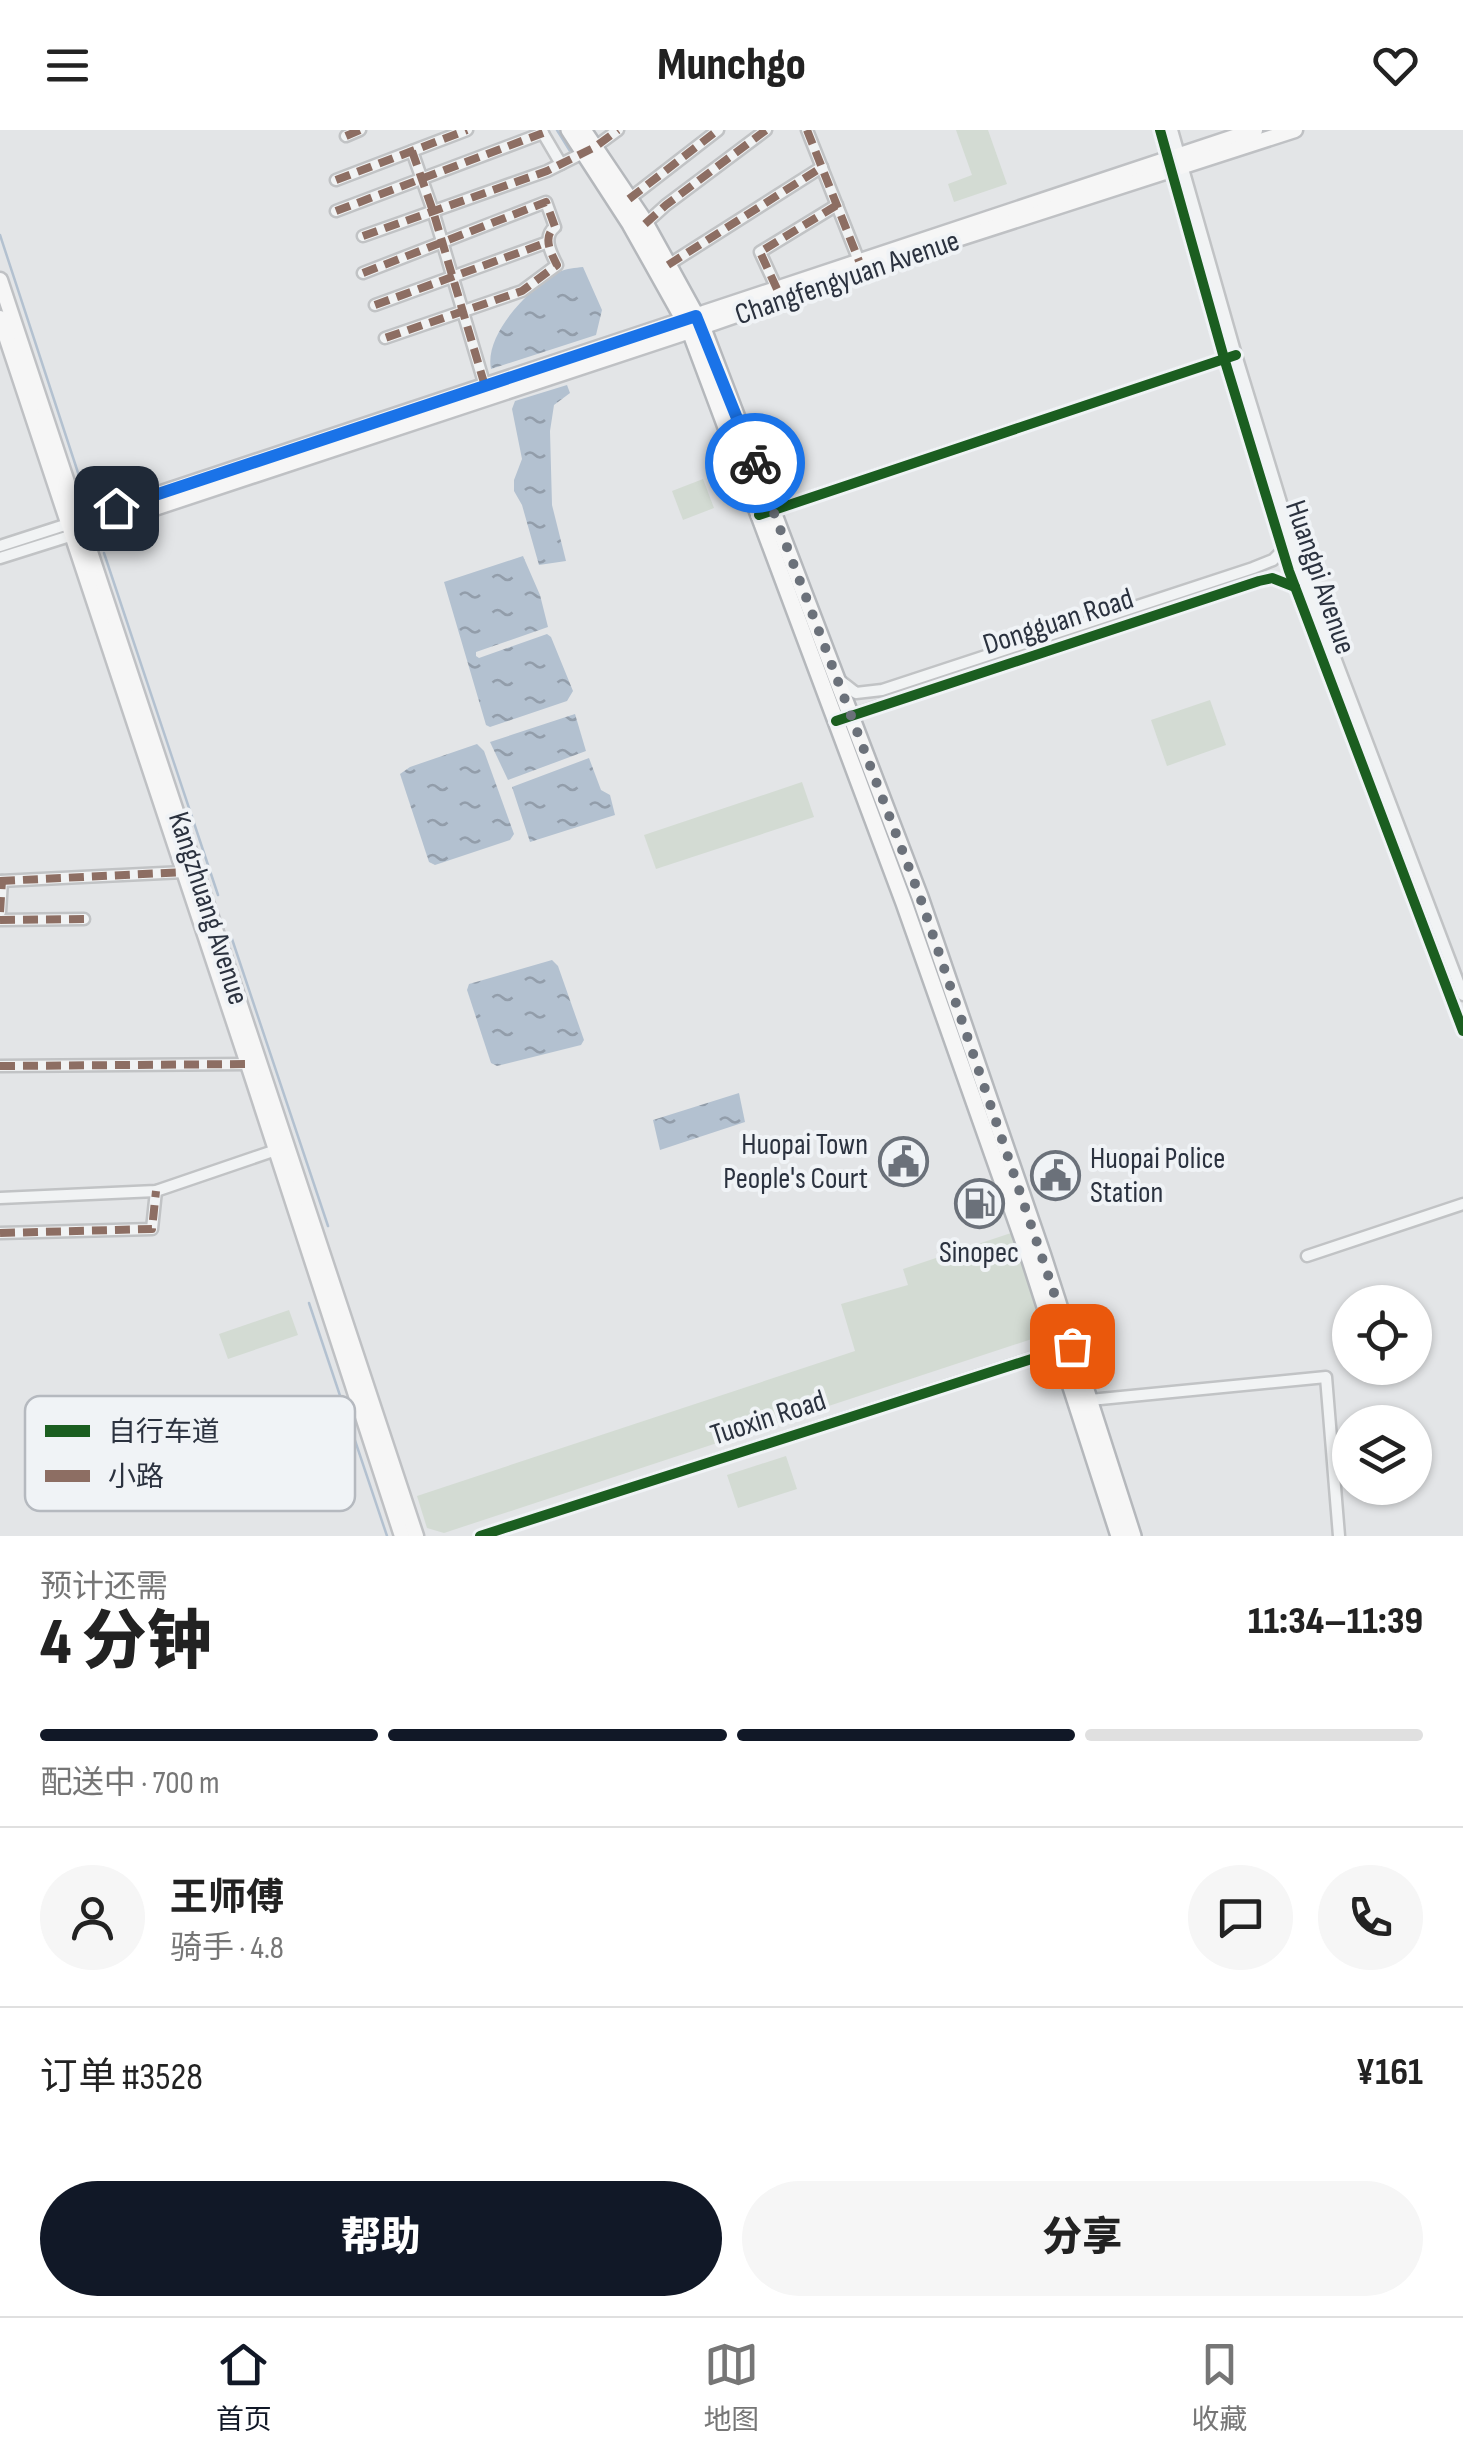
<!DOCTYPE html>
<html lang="zh">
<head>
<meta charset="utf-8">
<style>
	:root { --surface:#fff; --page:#f6f6f6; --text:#222; --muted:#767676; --line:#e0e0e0; --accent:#111827 }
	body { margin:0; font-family:"Sofia Sans Condensed","Noto Sans SC",sans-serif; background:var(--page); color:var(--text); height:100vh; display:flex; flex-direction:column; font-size:38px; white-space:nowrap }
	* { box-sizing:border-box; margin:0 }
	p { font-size:32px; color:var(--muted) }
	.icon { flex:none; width:55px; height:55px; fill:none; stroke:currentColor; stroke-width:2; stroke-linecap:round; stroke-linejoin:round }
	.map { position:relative; height:1406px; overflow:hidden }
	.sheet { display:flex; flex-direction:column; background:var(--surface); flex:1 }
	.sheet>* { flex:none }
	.tools { position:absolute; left:1332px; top:1155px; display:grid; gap:20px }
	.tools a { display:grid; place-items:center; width:100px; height:100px; border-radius:50%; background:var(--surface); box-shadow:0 2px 8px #0004; font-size:50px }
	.pin { position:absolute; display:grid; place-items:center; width:85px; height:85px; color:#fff; margin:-42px; border-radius:20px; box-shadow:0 5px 15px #0006 }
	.courier { position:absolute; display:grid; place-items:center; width:100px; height:100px; margin:-50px; border:8px solid #1a73e8; border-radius:50%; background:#fff; color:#222; box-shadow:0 2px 12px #0007 }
	.overview em { font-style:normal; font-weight:800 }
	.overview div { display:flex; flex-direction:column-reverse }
	.overview { display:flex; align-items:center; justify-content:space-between; height:170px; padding:0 40px }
	h1 { font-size:65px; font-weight:800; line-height:75px }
	.bar { display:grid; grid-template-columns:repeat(4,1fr); gap:15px 10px; align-content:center; height:120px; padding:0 40px }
	.bar i { height:12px; border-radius:8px; background:var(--line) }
	.bar .current { background:var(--accent) }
	.bar p { grid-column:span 4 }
	.line { display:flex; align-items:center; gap:25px; padding:0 40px; border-top:2px solid var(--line) }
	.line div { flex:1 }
	.round { display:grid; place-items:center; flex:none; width:105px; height:105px; border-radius:52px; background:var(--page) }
	.primary-button { display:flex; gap:20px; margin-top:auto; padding:20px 40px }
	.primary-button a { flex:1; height:115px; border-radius:60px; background:var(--accent); color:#fff; font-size:40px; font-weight:800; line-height:115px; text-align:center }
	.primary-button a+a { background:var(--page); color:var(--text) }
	header { display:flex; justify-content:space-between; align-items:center; height:130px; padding:0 40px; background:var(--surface); font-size:45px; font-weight:800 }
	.menu { display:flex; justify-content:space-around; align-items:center; height:140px; border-top:2px solid var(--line); background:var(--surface); font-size:28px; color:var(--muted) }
	.menu a { display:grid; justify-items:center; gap:5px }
	.menu .current { color:var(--accent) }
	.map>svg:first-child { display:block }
	.green { fill:#d3dbd3 }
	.water { fill:url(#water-ripples) }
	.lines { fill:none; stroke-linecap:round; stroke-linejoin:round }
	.stream { stroke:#b3c1d0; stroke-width:2.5 }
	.minor-casing { stroke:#c1c3c5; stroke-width:15 }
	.major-casing { stroke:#bfc1c4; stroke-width:19 }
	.highway-casing { stroke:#b5b8bc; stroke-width:20 }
	.minor { stroke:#f1f3f4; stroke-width:10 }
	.major { stroke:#f6f6f6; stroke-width:14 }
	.highway { stroke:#f6f6f6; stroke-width:15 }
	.quiet { stroke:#8d6e63; stroke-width:8; stroke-dasharray:15 8; stroke-linecap:butt }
	.cycleway-casing { stroke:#f0f3f6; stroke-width:16 }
	.cycleway { stroke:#1b5e20; stroke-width:10 }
	.done { stroke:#6b717a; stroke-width:10; stroke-dasharray:0 18 }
	.route { stroke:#1a73e8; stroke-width:12 }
	.labels { text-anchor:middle; stroke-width:8; stroke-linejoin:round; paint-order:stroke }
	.street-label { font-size:30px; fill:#2b323f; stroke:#f0f3f6 }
	.poi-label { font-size:30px; fill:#2b323f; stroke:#f0f3f6; text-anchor:end }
	.key { fill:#f0f3f6; stroke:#b5b9bf; stroke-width:2.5 }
	.key-label { font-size:28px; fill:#2b323f }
</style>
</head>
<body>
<header><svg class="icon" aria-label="menu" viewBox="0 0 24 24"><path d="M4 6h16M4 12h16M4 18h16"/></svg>Munchgo<svg class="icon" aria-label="heart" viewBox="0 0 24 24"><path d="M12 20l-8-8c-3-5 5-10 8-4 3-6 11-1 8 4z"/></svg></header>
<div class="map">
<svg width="1463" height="1406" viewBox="0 0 1463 1406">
	<defs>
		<pattern id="water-ripples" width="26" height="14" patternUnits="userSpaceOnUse" patternTransform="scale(2.5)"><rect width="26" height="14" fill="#b3c1d0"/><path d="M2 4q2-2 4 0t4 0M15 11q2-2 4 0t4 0" fill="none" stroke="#929daa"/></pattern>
	</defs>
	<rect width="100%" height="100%" fill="#e3e5e7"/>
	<g class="green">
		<path d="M 956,0 L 988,0 L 1007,54 L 954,72 L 948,54 L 972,45 Z"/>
		<path d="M 703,349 L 714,378 L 683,390 L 672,361 Z"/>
		<path d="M 1210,570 L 1226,615 L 1167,636 L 1151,590 Z"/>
		<path d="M 802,652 L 814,687 L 656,739 L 644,705 Z"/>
		<path d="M 1014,1102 L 1047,1198 L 1038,1207 L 444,1403 L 427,1398 L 417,1366 L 855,1221 L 841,1174 L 908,1155 L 903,1139 Z"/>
		<path d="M 289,1180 L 298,1205 L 228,1229 L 219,1204 Z"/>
		<path d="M 786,1326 L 797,1359 L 738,1378 L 727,1345 Z"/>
	</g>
	<g class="water">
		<path d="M 583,137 L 602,180 L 596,205 L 491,239 C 484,204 530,157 559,142 C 567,138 575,138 583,137 Z"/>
		<path d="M 567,255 L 570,263 L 554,275 L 550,301 L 552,375 L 566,431 L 539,435 L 522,375 L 514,361 L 514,350 L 522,329 L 512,279 L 515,271 Z"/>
		<path d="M 523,426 L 540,465 L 548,497 L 476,522 L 476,526 L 479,528 L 547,504 L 551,507 L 573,561 L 567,571 L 490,597 L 486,595 L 444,452 Z"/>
		<path d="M 575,584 L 586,621 L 508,650 L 490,612 Z"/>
		<path d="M 477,614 L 484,621 L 514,704 L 510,710 L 435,735 L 429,732 L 400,644 L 410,637 Z"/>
		<path d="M 589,628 L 601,660 L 610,665 L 615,685 L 530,712 L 512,657 Z"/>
		<path d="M 552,830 L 558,836 L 584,910 L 581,915 L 497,936 L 491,933 L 467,860 L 469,854 Z"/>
		<path d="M 739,963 L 745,992 L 660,1020 L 653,990 Z"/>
	</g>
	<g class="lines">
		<g class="stream">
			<path d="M 557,0 L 570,21"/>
			<path d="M 0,105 L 84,361"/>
			<path d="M 104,423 L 218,765"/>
			<path d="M 232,809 L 328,1096"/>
			<path d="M 309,1173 L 387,1406"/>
		</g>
		<defs>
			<g id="minor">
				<path d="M 541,0 L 561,34"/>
				<path d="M 807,0 L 859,131"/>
				<path d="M 1160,0 L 1224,228 L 1289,441 L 1463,901"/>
				<path d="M 1172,0 L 1236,225 L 1301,438 L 1463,865"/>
				<path d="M 346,6 L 360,0"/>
				<path d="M 412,21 L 433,81 L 485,256"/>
				<path d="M 336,50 L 467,0"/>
				<path d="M 629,69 L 718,0"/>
				<path d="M 336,81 L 543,3"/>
				<path d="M 645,94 L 666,75 L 766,0"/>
				<path d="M 363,106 L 547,41 L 595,17 L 618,0"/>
				<path d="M 668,135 L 822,37"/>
				<path d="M 363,143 L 546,72 L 555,97 C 542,107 551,123 557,135 L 522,161 L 385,208"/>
				<path d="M 777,159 L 760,122 L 837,75"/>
				<path d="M 375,175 L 548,112"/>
				<path d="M 767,382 L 1230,227"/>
				<path d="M 0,416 L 68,394"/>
				<path d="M 0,428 L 73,405"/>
				<path d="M 838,549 L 856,563 L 882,560 L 1253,438 L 1273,430 L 1283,420"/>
				<path d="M 846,587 L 1259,451 L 1272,448 L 1295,457"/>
				<path d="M 0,751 L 184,742"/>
				<path d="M 0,782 L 2,751"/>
				<path d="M 0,790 L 84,789"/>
				<path d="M 0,936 L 248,934"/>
				<path d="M 0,1068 L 156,1061 L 282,1018"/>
				<path d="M 0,1103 L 152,1099 L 156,1061"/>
				<path d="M 1307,1126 L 1463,1074"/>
				<path d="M 1090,1270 L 1326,1247 L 1339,1406"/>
				<path d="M 480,1406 L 1061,1219"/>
			</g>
			<g id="major">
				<path d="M 0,150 L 416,1406"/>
				<path d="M 0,188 L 248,934 L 402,1406"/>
				<path d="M 74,392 L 1255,0"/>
				<path d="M 73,405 L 690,201 L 945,113 L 1295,0"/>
			</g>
			<g id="highway">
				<path d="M 569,0 L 630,94 L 690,201 L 904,773 L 1030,1130 L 1119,1406"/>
				<path d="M 583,0 L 643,89 L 702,196 L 920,767 L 1043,1126 L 1133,1406"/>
			</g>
		</defs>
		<use href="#minor" class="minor-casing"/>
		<use href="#major" class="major-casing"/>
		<use href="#highway" class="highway-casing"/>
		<use href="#minor" class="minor"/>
		<use href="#major" class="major"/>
		<use href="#highway" class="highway"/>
		<g class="quiet">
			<path d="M 807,0 L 859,131"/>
			<path d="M 346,6 L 360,0"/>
			<path d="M 412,21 L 433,81 L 485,256"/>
			<path d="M 336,50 L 467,0"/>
			<path d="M 629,69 L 718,0"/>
			<path d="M 336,81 L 543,3"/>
			<path d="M 645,94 L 666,75 L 766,0"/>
			<path d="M 363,106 L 547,41 L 595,17 L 618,0"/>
			<path d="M 668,135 L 822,37"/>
			<path d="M 363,143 L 546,72 L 555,97 C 542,107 551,123 557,135 L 522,161 L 385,208"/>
			<path d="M 777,159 L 760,122 L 837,75"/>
			<path d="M 375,175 L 548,112"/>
			<path d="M 0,751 L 184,742"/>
			<path d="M 0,782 L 2,751"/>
			<path d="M 0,790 L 84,789"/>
			<path d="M 0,936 L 248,934"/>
			<path d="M 0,1103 L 152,1099 L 156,1061"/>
		</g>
		<defs>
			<g id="cycleway">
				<path d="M 1160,0 L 1224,228 L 1289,441 L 1463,901"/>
				<path d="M 759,385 L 1236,225"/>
				<path d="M 836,591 L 1259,451 L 1272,448 L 1295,457"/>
				<path d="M 480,1406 L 1072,1216"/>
			</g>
		</defs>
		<use href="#cycleway" class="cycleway-casing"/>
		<use href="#cycleway" class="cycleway"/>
	</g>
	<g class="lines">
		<path class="done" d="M 755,333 L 920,767 L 1072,1216"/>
		<path class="route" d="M 116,378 L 696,186 L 755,333"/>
	</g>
	<defs>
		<symbol id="civic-ring" viewBox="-11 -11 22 22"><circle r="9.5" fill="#f0f3f6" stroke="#6b717a" stroke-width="1.5"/><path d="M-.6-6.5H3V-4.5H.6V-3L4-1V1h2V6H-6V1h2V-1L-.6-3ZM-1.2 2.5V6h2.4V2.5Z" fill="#6b717a"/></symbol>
		<symbol id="fuel-ring" viewBox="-11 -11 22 22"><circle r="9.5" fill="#f0f3f6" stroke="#6b717a" stroke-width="1.5"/><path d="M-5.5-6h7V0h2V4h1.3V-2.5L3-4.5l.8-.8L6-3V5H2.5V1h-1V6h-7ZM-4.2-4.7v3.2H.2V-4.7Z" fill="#6b717a"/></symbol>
	</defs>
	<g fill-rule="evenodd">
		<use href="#civic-ring" x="876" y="1004" width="55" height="55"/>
		<use href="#civic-ring" x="1028" y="1018" width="55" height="55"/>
		<use href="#fuel-ring" x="952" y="1046" width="55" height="55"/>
	</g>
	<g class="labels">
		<g class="street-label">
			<text transform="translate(847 147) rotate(-19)" y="10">Changfengyuan Avenue</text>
			<text transform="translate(1321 447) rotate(71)" y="10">Huangpi Avenue</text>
			<text transform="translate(1058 491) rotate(-18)" y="10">Dongguan Road</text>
			<text transform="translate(209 778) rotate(72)" y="10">Kangzhuang Avenue</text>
			<text transform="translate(768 1287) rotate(-18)" y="10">Tuoxin Road</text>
		</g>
		<g class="poi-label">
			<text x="868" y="1024">Huopai Town<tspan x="868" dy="34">People's Court</tspan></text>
			<text x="1090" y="1038" text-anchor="start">Huopai Police<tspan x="1090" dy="34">Station</tspan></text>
			<text x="979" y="1132" text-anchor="middle">Sinopec</text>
		</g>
	</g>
	<rect x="25" y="1266" width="330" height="115" rx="15" class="key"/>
	<rect x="45" y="1295" width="45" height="12" fill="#1b5e20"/>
	<rect x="45" y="1340" width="45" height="12" fill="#8d6e63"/>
	<g class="key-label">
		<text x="108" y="1311">自行车道</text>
		<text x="108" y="1356">小路</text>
	</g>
</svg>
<div class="tools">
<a><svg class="icon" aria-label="locate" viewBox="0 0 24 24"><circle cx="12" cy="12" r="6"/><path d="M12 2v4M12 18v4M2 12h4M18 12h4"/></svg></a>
<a><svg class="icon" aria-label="layers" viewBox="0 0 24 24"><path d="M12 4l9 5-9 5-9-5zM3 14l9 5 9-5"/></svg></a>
</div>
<div class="pin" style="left:1072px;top:1216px;background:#ea580c"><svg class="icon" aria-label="bag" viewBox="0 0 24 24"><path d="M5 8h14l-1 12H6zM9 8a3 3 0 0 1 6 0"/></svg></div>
<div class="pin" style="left:116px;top:378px;background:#1f2937"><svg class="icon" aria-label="home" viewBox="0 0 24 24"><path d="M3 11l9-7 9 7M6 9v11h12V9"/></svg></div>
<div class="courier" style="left:755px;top:333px"><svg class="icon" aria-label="bike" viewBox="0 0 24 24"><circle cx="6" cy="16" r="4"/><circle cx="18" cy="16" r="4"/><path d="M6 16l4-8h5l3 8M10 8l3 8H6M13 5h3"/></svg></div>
</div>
<section class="sheet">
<div class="overview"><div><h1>4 分钟</h1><p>预计还需</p></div><em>11:34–11:39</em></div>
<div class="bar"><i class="current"></i><i class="current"></i><i class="current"></i><i></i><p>配送中 · 700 m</p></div>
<div class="line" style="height:180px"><a class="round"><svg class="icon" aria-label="person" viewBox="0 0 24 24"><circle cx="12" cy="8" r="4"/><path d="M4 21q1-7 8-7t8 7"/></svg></a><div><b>王师傅</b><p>骑手 · 4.8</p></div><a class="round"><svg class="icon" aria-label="chat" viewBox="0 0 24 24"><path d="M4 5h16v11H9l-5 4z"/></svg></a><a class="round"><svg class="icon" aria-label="phone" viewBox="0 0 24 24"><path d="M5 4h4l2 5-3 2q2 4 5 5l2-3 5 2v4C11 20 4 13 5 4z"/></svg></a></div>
<div class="line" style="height:130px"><div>订单 #3528</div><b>¥161</b></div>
<div class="primary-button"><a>帮助</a><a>分享</a></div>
</section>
<nav class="menu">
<a class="current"><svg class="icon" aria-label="home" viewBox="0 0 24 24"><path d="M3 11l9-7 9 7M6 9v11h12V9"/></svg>首页</a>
<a><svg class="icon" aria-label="map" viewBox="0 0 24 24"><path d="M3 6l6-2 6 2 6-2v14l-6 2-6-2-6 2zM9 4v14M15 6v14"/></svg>地图</a>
<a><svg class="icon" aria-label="saved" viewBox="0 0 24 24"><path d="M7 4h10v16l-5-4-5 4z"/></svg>收藏</a>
</nav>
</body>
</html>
